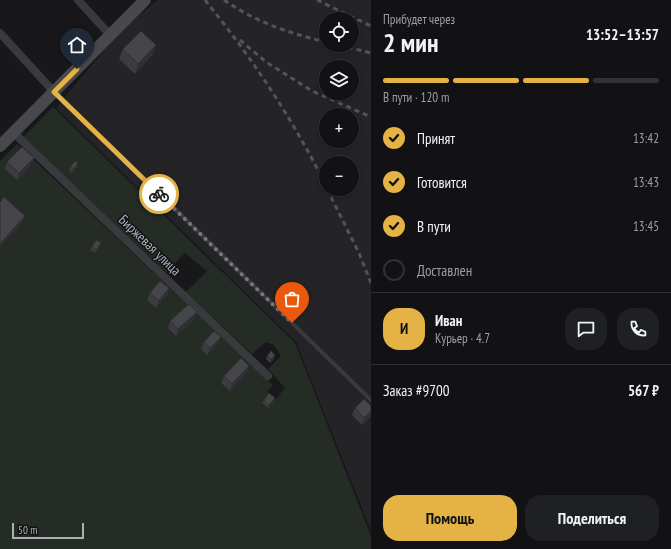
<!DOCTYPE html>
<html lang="ru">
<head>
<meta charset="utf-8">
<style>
	:root { --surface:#121214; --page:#1f2022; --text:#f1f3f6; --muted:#9c9ea0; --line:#313234; --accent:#e4b245 }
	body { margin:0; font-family:"PT Sans Narrow",sans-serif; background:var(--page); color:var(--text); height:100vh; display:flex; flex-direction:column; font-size:15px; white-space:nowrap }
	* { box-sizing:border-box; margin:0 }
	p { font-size:13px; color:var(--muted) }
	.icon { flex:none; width:22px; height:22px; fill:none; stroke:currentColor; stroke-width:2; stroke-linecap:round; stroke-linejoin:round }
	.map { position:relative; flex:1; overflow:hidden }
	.panel { display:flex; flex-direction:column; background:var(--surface); width:300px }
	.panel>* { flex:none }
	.tools { position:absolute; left:319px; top:12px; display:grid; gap:8px }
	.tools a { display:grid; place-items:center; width:40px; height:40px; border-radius:50%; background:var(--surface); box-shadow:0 2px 6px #0003,0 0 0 1px var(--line); font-size:20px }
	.scale { position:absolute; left:12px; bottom:10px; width:72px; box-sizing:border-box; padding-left:4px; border:2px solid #abafb8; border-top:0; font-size:11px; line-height:14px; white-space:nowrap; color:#abafb8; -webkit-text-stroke:3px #131315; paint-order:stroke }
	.pin { position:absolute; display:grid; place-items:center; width:34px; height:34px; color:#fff; margin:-41px -17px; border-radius:50% 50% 50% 0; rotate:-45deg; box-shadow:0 0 4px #0007 }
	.pin .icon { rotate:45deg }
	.courier { position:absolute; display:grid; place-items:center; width:40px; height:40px; margin:-20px; border:3px solid #e4b245; border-radius:50%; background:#fff; color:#222; box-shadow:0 1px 5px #0007 }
	.headline em { font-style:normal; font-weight:700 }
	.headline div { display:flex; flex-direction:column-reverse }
	.headline { display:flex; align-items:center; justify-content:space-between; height:68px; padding:0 12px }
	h1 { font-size:26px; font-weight:700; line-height:30px }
	.bar { display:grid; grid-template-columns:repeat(4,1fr); gap:6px 4px; align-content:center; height:48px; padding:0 12px }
	.bar i { height:5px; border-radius:3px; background:var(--line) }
	.bar .selected { background:var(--accent) }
	.bar p { grid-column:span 4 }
	.line { display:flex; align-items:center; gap:10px; padding:0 12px; border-top:1px solid var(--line) }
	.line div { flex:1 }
	.round { display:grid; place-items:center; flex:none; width:42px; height:42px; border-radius:16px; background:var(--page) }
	ol { padding:0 12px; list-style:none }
	li { display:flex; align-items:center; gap:12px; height:44px }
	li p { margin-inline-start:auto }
	li .icon { padding:4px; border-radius:50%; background:var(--accent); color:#111; stroke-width:4 }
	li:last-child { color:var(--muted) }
	li i { width:22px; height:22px; border:2px solid var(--line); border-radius:50% }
	.button { display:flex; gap:8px; margin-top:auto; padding:8px 12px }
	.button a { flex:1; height:46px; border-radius:16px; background:var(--accent); color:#111; font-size:16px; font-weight:700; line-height:46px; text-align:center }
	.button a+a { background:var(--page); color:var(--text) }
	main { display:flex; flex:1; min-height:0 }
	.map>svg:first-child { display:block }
	.built { fill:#242427; fill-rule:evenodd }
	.green { fill:#242c25 }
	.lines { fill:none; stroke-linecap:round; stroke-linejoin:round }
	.lane { stroke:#393a3e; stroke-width:4 }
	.street { stroke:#393a3e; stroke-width:8 }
	.secondary { stroke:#47494e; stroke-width:12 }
	.rail { stroke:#525459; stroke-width:3; stroke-dasharray:5 4; stroke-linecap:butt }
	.wall { fill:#3b3b40 }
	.shaded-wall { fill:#303034 }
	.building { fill:#45454a; stroke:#303034 }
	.done { stroke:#787a81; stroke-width:4; stroke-dasharray:0 7.2 }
	.route { stroke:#e4b245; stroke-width:5 }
	.labels { text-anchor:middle; stroke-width:3; stroke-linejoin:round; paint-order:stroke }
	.street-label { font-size:14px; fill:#abafb8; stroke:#131315 }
</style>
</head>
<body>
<main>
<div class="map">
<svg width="371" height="549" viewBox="0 0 371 549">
	<rect width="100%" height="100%" fill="#18181a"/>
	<path class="built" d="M 158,0 L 371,0 L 371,531 L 296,342 L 56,108 L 121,30 ZM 326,19 L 352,19 L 352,45 L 326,45 ZM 326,67 L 352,67 L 352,93 L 326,93 ZM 326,115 L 352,115 L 352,141 L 326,141 ZM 326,163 L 352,163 L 352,189 L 326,189 Z"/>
	<path class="green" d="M 53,107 L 295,343 L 371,536 L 371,549 L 0,549 L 0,248 L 24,222 L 0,199 L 0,161 L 17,144 L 273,385 L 267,391 L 275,400 L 285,388 L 268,369 L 281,356 L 274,345 L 266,342 L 252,354 L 186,292 L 207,271 L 185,253 L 166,272 L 23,137 Z"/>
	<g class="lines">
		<path class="lane" d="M 55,92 L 371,400"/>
		<g class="street">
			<path d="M 78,0 L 110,35"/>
			<path d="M 0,33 L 54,92"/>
			<path d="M 14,133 L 268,376"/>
		</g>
		<path class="secondary" d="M 0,146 L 145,0"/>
		<g class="rail">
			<path d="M 205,0 C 252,58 293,119 326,186"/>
			<path d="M 224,0 C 256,22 288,33 326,42"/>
			<path d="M 317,0 L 371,26"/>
			<path d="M 240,40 L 266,62 L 312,91 L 371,117"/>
			<path d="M 339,45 L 371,53"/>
			<path d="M 327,189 L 359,253 L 371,283"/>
		</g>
	</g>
	<g class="wall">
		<path d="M 156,45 L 152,55 L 135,74 L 119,59 L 123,49 Z"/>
		<path d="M 7,162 L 31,165 L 17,180 L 5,169 Z"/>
		<path d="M 70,167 L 77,167 L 72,173 L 69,170 Z"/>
		<path d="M 92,246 L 100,247 L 95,253 L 90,250 Z"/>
		<path d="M 169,288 L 167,295 L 156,308 L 147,300 L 150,293 Z"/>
		<path d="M 197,312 L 194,319 L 176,336 L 168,328 L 170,321 Z"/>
		<path d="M 204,342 L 218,344 L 207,355 L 201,349 Z"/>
		<path d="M 267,356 L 274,359 L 270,363 L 266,359 Z"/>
		<path d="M 246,373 L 230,391 L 221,383 L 224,376 Z"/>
		<path d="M 264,400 L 273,402 L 268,408 L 262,403 Z"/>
		<path d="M 371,406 L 371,416 L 362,425 L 352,415 L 355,408 Z"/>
	</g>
	<g class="shaded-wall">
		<path d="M 156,45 L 152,55 L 135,74 L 138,64 Z"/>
		<path d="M 34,158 L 31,165 L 17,180 L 19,173 Z"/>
		<path d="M 78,163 L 77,167 L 72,173 L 74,169 Z"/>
		<path d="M 25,216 L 23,223 L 0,248 L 0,244 Z"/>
		<path d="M 101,243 L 100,247 L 95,253 L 96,250 Z"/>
		<path d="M 169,288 L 167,295 L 156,308 L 159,301 Z"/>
		<path d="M 197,312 L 194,319 L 176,336 L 178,329 Z"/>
		<path d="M 221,337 L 218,344 L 207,355 L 210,348 Z"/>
		<path d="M 275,355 L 274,359 L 270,363 L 271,359 Z"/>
		<path d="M 249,366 L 246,373 L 230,391 L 232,384 Z"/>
		<path d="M 275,398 L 273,402 L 268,408 L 269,405 Z"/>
		<path d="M 371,411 L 371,416 L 362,425 L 364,418 Z"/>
	</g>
	<g class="building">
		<path d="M 141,31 L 156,45 L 138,64 L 123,49 Z"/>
		<path d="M 22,147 L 34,158 L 19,173 L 7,162 Z"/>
		<path d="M 75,161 L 78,163 L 74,169 L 70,167 Z"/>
		<path d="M 4,197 L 25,216 L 0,244 L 0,202 Z"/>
		<path d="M 97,240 L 101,243 L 96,250 L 92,246 Z"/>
		<path d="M 160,281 L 169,288 L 159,301 L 150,293 Z"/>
		<path d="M 189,304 L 197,312 L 178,329 L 170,321 Z"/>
		<path d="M 214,331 L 221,337 L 210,348 L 204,342 Z"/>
		<path d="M 271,351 L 275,355 L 271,359 L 267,356 Z"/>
		<path d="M 241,358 L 249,366 L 232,384 L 224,376 Z"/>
		<path d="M 269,393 L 275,398 L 269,405 L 264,400 Z"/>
		<path d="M 364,399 L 371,406 L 371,411 L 364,418 L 355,408 Z"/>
	</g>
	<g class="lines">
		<path class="done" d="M 159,194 L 292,323"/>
		<path class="route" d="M 77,69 L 54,92 L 159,194"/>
	</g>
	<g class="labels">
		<g class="street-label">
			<text transform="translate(150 245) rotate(44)" y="5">Биржевая улица</text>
		</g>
	</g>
</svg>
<div class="tools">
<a><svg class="icon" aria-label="locate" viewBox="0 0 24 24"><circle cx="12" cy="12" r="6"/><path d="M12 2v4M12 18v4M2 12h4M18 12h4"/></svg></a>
<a><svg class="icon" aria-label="layers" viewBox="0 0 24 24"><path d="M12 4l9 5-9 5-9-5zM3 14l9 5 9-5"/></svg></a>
<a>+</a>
<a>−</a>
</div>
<div class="scale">50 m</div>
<div class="pin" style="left:292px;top:323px;background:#ea580c"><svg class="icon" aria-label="bag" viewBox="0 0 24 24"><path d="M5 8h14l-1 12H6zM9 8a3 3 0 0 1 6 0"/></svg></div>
<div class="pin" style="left:77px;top:69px;background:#1f2937"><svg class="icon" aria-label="home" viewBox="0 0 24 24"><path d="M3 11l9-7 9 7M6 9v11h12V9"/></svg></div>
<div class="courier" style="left:159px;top:194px"><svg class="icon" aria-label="bike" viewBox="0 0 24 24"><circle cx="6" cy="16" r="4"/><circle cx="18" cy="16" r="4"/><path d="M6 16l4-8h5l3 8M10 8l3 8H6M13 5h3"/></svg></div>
</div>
<section class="panel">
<div class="headline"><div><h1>2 мин</h1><p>Прибудет через</p></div><em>13:52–13:57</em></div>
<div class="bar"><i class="selected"></i><i class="selected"></i><i class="selected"></i><i></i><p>В пути · 120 m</p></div>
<ol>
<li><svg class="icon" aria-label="check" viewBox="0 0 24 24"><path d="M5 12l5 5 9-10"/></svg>Принят<p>13:42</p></li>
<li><svg class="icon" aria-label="check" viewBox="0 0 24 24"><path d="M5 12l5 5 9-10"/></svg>Готовится<p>13:43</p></li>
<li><svg class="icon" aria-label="check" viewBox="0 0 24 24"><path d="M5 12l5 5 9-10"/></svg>В пути<p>13:45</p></li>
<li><i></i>Доставлен</li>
</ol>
<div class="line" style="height:72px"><b class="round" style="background:var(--accent);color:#111">И</b><div><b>Иван</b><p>Курьер · 4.7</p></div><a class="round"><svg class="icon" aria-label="chat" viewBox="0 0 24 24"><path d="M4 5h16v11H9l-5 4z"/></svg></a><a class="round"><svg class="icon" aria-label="phone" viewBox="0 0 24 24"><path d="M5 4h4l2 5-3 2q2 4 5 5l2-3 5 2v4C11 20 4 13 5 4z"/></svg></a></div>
<div class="line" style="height:52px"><div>Заказ #9700</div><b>567 ₽</b></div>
<div class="button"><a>Помощь</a><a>Поделиться</a></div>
</section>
</main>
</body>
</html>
